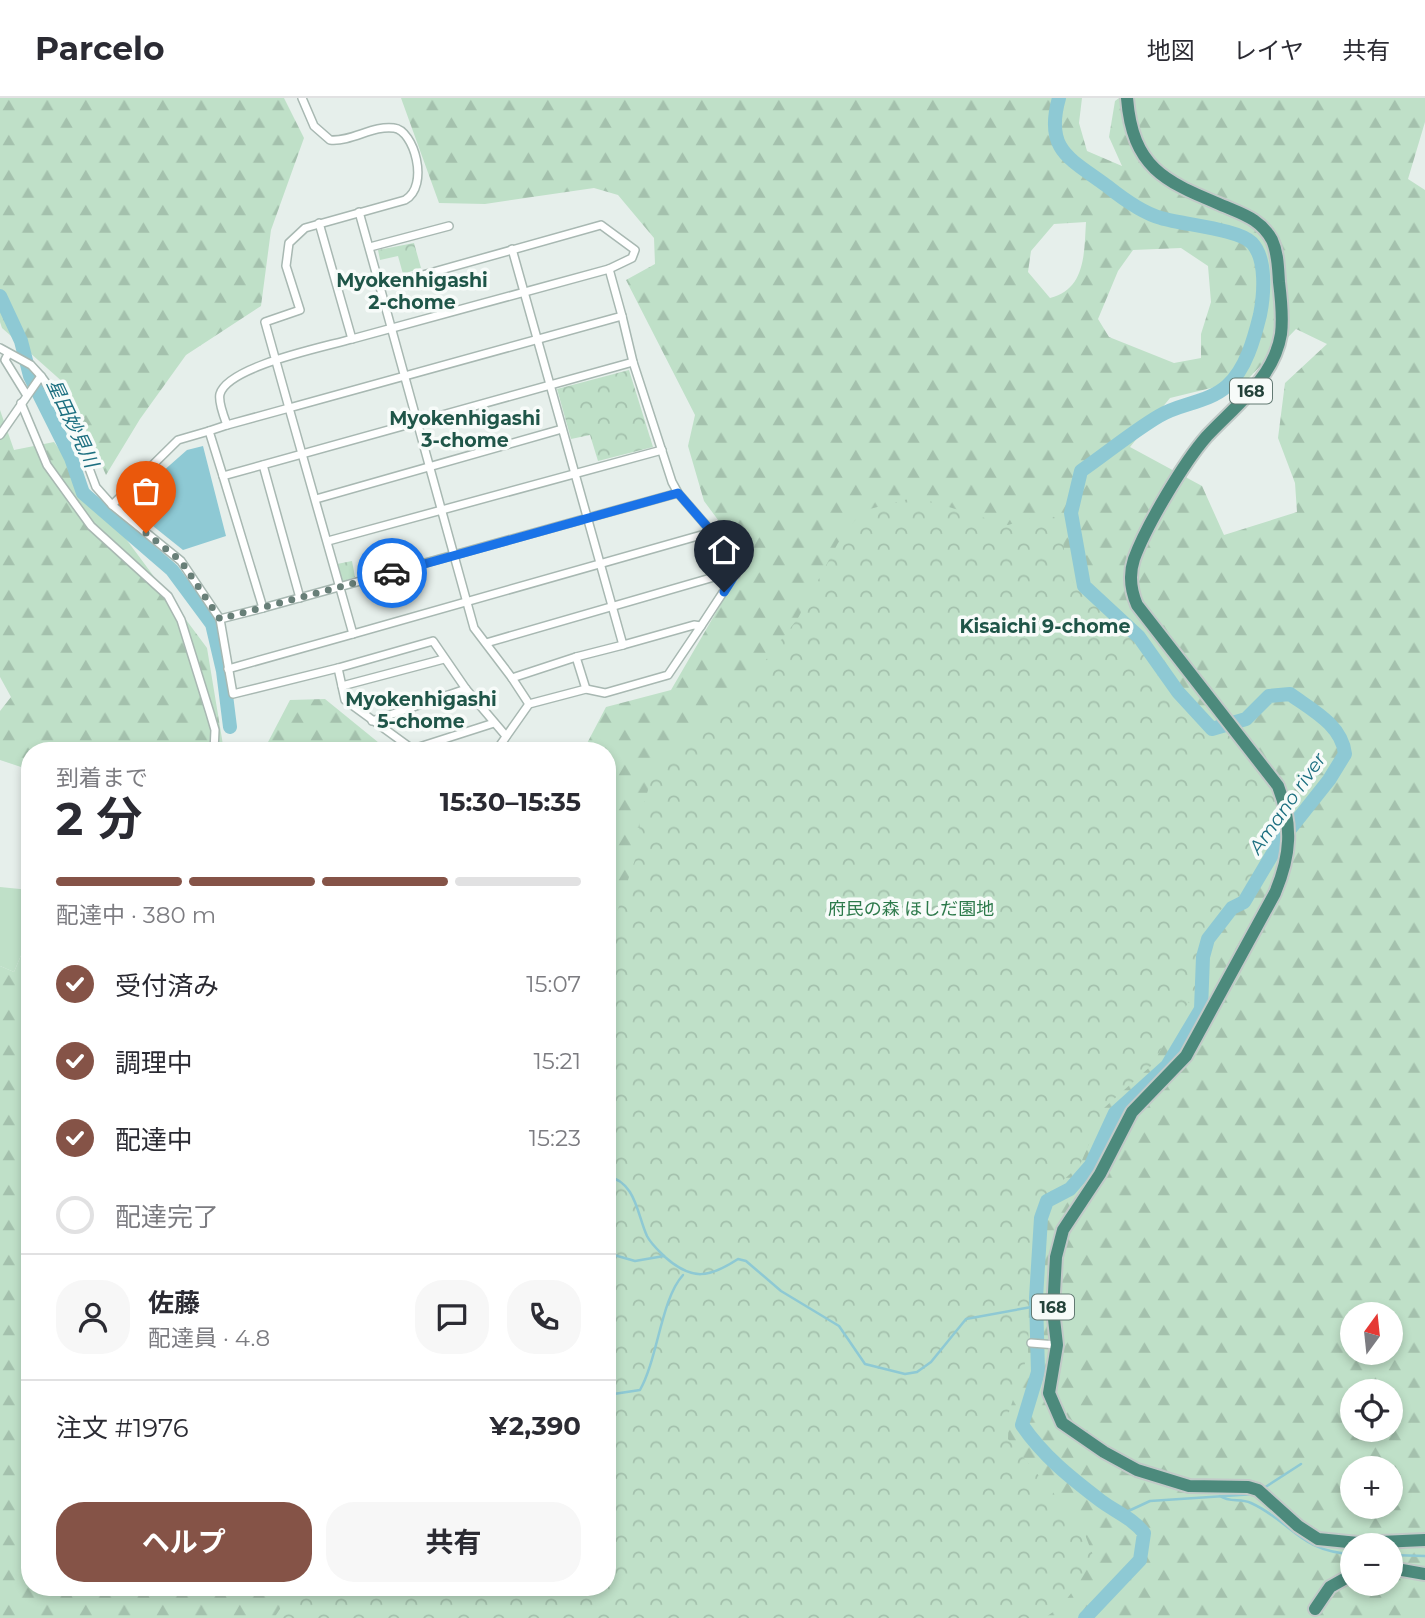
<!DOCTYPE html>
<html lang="ja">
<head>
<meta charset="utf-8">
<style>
	:root { --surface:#fff; --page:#f7f7f7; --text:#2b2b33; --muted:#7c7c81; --line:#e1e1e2; --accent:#855347 }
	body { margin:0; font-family:Montserrat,"Noto Sans JP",sans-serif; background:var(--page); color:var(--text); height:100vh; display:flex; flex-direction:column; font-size:26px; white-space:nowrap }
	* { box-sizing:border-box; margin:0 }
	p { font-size:23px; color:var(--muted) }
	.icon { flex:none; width:38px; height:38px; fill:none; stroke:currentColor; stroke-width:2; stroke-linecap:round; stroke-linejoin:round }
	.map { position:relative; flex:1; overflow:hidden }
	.side { position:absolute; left:21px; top:644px; width:595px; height:854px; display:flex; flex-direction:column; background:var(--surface); border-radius:28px; box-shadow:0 4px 10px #0003 }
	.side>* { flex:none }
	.needle { width:46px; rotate:15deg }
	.tools { position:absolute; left:1340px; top:1204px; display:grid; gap:14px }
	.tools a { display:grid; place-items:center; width:63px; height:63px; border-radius:50%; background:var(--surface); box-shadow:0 4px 10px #0003; font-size:35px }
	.pin { position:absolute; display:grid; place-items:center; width:60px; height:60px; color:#fff; margin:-72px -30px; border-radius:50% 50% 50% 0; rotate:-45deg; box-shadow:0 0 7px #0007 }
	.pin .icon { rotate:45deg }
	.courier { position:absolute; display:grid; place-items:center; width:70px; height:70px; margin:-35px; border:5px solid #1a73e8; border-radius:50%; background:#fff; color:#222; box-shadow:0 2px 9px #0007 }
	.overview em { font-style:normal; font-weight:700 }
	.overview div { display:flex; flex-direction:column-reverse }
	.overview { display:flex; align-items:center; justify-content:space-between; height:119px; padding:0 35px }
	h1 { font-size:46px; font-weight:700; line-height:52px }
	.bar { display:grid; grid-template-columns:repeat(4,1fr); gap:10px 7px; align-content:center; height:84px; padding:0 35px }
	.bar i { height:9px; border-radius:5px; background:var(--line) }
	.bar .selected { background:var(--accent) }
	.bar p { grid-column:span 4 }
	.line { display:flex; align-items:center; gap:18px; padding:0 35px; border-top:2px solid var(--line) }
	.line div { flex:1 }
	.round { display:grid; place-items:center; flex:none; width:74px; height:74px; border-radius:28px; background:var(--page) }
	ol { padding:0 35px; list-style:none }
	li { display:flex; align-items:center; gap:21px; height:77px }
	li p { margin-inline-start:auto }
	li .icon { padding:7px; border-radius:50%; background:var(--accent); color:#fff; stroke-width:4 }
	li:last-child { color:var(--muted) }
	li i { width:38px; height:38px; border:4px solid var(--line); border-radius:50% }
	.action { display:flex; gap:14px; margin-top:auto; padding:14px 35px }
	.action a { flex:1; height:80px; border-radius:28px; background:var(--accent); color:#fff; font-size:28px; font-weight:700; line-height:80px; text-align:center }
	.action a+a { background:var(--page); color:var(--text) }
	header { display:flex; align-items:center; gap:42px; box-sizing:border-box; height:98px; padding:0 35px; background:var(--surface); border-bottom:2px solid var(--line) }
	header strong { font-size:33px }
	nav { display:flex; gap:38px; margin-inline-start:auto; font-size:24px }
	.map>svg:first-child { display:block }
	.forest { fill:url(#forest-firs); fill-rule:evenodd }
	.park { fill:url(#park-crowns) }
	.pitch { fill:#bfe0c8 }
	.water { fill:#8ec9d4 }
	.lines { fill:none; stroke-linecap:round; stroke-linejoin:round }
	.stream { stroke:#8ec9d4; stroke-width:2.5 }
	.river { stroke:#8ec9d4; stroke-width:14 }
	.minor-casing { stroke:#a8b8b2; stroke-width:10 }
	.trunk-casing { stroke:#c2cac8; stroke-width:16 }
	.minor { stroke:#fff; stroke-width:7 }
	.trunk { stroke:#4c8a7c; stroke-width:12 }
	.done { stroke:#687f78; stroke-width:7; stroke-dasharray:0 12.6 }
	.route { stroke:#1a73e8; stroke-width:9 }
	.labels { text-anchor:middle; stroke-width:7; stroke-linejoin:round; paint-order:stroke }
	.shield { fill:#f7fbf9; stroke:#637a73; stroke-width:2 }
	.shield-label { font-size:16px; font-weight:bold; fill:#24423a }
	.park-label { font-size:18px; fill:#2d7a4b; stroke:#f7fbf9 }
	.neighbourhood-label { font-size:19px; font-weight:bold; fill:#1f5548; stroke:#f7fbf9 }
	.water-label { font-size:19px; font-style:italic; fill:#1c6f80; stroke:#f7fbf9 }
</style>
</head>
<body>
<header>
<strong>Parcelo</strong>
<nav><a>地図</a><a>レイヤ</a><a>共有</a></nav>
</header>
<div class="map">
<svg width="1425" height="1520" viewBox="0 0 1425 1520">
	<defs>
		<pattern id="forest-firs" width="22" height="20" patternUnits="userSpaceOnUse" patternTransform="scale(1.75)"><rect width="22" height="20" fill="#bfe0c8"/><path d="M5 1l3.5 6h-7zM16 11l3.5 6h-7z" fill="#a4c1ad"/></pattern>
		<pattern id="park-crowns" width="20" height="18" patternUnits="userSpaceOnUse" patternTransform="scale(1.75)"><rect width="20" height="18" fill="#bfe0c8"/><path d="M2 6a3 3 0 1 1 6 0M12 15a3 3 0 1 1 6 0" fill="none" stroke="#a4c1ad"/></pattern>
	</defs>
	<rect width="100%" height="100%" fill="#e6efeb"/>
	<g class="forest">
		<path d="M 0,0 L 284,0 L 304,40 L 271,132 L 261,208 L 186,257 L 140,321 L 106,377 L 65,286 L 2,230 L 0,224 Z"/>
		<path d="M 401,0 L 1082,0 L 1079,25 L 1087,53 L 1122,68 L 1109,39 L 1115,3 L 1119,0 L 1425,0 L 1425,24 L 1408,81 L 1425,92 L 1425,1520 L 0,1520 L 0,868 L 14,874 L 30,836 L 30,1489 L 607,1489 L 607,653 L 583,653 L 606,609 L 671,592 L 747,461 L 704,403 L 688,348 L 695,317 L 626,182 L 655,166 L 654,140 L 618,97 L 594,90 L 485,106 L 439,105 ZM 1086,124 C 1084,155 1086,191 1050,200 L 1028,174 L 1031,153 L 1054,126 ZM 1181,150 L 1208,168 L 1211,204 L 1201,236 L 1201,260 L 1174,265 L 1109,239 L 1098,221 L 1118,173 L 1133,152 ZM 1296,231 L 1327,246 L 1285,285 L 1278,340 L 1295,385 L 1297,414 L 1224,437 L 1202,388 L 1130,349 L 1170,300 L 1248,281 ZM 1353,1216 L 1391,1216 L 1391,1255 L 1353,1255 ZM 1353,1293 L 1391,1293 L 1391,1332 L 1353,1332 ZM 1353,1370 L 1391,1370 L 1391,1409 L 1353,1409 ZM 1353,1447 L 1391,1447 L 1391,1486 L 1353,1486 Z"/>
		<path d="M 0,312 L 14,352 L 54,344 L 207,550 L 224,653 L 30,653 L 30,686 L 21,669 L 0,662 L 0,613 L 11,599 L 0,579 Z"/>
		<path d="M 325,601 L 384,649 L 391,653 L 276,653 L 267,646 L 290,602 Z"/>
	</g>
	<g class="park">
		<path d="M 414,145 L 421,170 L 403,176 L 398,158 L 380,162 L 378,152 Z"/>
		<path d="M 629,272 L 653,349 L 598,363 L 590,337 L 571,341 L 557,291 Z"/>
		<path d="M 916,399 L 1008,427 L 1042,417 L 1060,420 L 1066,468 L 1074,485 L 1138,545 L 1203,631 L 1217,640 L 1233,637 C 1256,665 1276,690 1283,726 L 1262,762 L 1256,783 L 1240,801 L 1220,812 L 1208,827 L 1197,870 L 1196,891 L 1152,967 L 1104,1010 L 1080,1067 L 1038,1105 L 1033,1137 L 1039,1149 L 1029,1204 L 1028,1256 L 1009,1314 L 1008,1341 L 1082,1429 L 1093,1457 C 1080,1482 1069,1506 1044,1520 L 274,1520 L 280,1511 L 284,1489 L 607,1489 L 607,843 L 638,753 L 640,720 L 654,671 L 680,650 L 746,588 L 798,520 L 838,445 L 862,413 Z"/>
		<path d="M 352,463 L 355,479 L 341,484 L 337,466 Z"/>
	</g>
	<path class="pitch" d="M 0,789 L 30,792 L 30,836 L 14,874 L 0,868 Z"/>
	<path class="water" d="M 203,348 L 226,438 L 183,452 L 138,416 L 147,408 L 136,397 L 187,352 Z"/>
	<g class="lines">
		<g class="stream">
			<path d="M 607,1078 C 636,1084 637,1116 647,1138 C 651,1146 659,1153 665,1159 C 692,1183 709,1180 738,1161 L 746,1163 L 781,1193 L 839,1228 L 865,1266 L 905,1276 L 917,1274 L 931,1264 L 966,1221 L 1037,1208"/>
			<path d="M 607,1155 L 635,1163 L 664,1158"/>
			<path d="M 607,1297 L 640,1292 C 658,1260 661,1201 683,1177"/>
			<path d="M 1264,1390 L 1301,1366"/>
			<path d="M 1220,1398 C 1230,1405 1240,1400 1251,1405 C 1291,1423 1301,1455 1353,1456"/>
			<path d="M 1122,1416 L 1150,1403 L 1255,1396"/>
			<path d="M 1391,1457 L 1425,1458"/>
		</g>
		<g class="river">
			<path d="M 1059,0 C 1044,53 1071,61 1107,88 C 1122,100 1142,115 1161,120 C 1184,127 1238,131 1252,145 C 1267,161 1264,197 1260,217 C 1254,241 1246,271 1227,288 C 1208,305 1180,305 1159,318 C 1132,334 1107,355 1081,373 L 1071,415 L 1084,488 L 1139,539 L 1178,594 L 1212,631 L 1246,621 L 1269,598 L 1290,596 C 1312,612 1342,627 1345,656 L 1329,682 L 1279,745 L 1244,804 L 1232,810 L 1208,841 L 1203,859 L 1201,911 L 1167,968 L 1115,1015 L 1091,1067 L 1070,1091 L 1047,1103 L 1041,1120 L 1036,1200 L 1038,1274 L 1022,1327 C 1043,1358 1071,1380 1101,1403 C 1116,1414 1132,1420 1144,1435 L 1140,1462 L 1085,1520"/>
			<path d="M 0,198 L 21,243 L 30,278 L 71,360 L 83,395 L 172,472 L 212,526 L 223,573 L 230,629"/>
		</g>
		<defs>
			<g id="minor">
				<path d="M 302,0 L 314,28 L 330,42 C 352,44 373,27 394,30 C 414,32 430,88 405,102 L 305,130 L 289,145 L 286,168 L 300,212 L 265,224 L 289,310 L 227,327 C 224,319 218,304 220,296 C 228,268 325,249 352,241"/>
				<path d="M 359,114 L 380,189 L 601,127 L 635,152 L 632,160 L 609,171 L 622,218 L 289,310 L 353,536 L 712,434"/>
				<path d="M 319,125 L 352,241 L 609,171"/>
				<path d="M 370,149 L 449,128"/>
				<path d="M 512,151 L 623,547 L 694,527 L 701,528 L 739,470 L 737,463 L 678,395 L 672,384 L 633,264 L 622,218"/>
				<path d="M 380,189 L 474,530 L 512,580"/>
				<path d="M 0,250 L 31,267 L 41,278 L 69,317 L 96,389 L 112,407 L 181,463 L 220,521"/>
				<path d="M 8,256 L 5,262 L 26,296"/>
				<path d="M 21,305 L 47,367 L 91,428 L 168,498 L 181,522 L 210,615 L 215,632 L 214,653"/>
				<path d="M 227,327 L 209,333 L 223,378 L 633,264"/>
				<path d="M 0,337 L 41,278"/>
				<path d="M 263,367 L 300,500"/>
				<path d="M 223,378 L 263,510 L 220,521 L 233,596 L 338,570 L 345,602 L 415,653"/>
				<path d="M 316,401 L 562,331"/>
				<path d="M 112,407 L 178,342 L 209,333"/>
				<path d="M 328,443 L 662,352"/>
				<path d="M 263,510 L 678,395"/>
				<path d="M 486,545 L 728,475 L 736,477"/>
				<path d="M 338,570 L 433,543 L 466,591 L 506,638"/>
				<path d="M 228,571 L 353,536"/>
				<path d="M 342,588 L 444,561"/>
				<path d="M 586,591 L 576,559 L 623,547"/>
				<path d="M 529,606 L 512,580 L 576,559"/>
				<path d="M 372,623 L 466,591"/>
				<path d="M 413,651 L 494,625"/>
				<path d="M 496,653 L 529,606 L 586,591 L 605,595 L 668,577 L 701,528"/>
				<path d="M 1031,1245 L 1057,1247"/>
			</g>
			<g id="trunk">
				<path d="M 1127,0 C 1133,75 1170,85 1231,111 C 1248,118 1262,124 1272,142 C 1278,155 1278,170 1279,184 C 1281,200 1283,220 1281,236 C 1274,280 1235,308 1207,338 C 1184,364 1146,428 1134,461 C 1129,476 1131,493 1137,507 L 1278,688 C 1293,727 1291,757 1275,795 L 1186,958 L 1132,1014 L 1100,1076 L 1063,1132 L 1056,1159 L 1053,1212 L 1057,1247 L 1049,1295 L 1062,1325 L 1104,1354 L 1137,1372 L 1189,1388 L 1248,1389 L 1258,1392 L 1298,1428 L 1318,1441 L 1358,1445 L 1425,1442"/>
				<path d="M 1391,1470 L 1425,1476"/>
				<path d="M 1315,1511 L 1330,1489 L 1353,1476"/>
			</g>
		</defs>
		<use href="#minor" class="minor-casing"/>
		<use href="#trunk" class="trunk-casing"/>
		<use href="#minor" class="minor"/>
		<use href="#trunk" class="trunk"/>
	</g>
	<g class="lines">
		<path class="done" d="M 146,435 L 181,463 L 220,521 L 392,475"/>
		<path class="route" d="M 392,475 L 678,395 L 737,463 L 739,470 L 724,494"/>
	</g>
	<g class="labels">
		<g class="shield">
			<rect x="1230" y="280.5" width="42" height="25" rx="5"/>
			<rect x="1032" y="1196.5" width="42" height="25" rx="5"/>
		</g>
		<g class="shield-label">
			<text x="1251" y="299">168</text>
			<text x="1053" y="1215">168</text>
		</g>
		<g class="park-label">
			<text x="911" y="817">府民の森 ほしだ園地</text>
		</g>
		<g class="neighbourhood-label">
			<text x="412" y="189">Myokenhigashi<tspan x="412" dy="22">2-chome</tspan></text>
			<text x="465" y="327">Myokenhigashi<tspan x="465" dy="22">3-chome</tspan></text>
			<text x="1045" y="535">Kisaichi 9-chome</text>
			<text x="421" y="608">Myokenhigashi<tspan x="421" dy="22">5-chome</tspan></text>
		</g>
		<g class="water-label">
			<text transform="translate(73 325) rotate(65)" y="7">星田妙見川</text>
			<text transform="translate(1287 705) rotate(-55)" y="7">Amano river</text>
		</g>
	</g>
</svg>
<div class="tools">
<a><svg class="needle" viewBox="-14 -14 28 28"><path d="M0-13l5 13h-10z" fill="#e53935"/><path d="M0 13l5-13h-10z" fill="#7c7c81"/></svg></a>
<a><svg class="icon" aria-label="locate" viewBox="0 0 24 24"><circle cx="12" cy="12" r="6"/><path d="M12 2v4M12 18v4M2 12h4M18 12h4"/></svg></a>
<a>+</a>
<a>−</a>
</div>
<div class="pin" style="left:146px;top:435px;background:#ea580c"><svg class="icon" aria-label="bag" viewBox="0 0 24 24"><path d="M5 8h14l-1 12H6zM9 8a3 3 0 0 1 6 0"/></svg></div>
<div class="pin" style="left:724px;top:494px;background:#1f2937"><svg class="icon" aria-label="home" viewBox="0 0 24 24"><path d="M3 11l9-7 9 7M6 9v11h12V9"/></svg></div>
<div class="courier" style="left:392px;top:475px"><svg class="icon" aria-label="car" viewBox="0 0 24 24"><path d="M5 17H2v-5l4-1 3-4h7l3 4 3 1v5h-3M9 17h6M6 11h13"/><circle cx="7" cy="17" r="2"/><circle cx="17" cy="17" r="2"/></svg></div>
<section class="side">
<div class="overview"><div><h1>2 分</h1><p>到着まで</p></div><em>15:30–15:35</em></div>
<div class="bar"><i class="selected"></i><i class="selected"></i><i class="selected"></i><i></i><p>配達中 · 380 m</p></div>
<ol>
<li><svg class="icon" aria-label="check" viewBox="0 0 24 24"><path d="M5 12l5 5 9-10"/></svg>受付済み<p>15:07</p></li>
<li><svg class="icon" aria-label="check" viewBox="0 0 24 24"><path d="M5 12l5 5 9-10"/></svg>調理中<p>15:21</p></li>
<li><svg class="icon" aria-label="check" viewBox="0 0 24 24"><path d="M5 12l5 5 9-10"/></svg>配達中<p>15:23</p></li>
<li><i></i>配達完了</li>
</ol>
<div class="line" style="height:126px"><a class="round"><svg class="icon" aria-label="person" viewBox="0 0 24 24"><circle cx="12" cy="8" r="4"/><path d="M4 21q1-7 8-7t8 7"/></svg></a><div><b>佐藤</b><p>配達員 · 4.8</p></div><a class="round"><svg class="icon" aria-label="chat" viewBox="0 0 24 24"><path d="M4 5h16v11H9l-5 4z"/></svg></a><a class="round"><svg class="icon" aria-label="phone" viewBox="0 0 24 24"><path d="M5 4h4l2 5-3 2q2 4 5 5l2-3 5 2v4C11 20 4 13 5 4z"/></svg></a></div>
<div class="line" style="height:91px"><div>注文 #1976</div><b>¥2,390</b></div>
<div class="action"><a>ヘルプ</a><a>共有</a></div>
</section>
</div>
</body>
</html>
